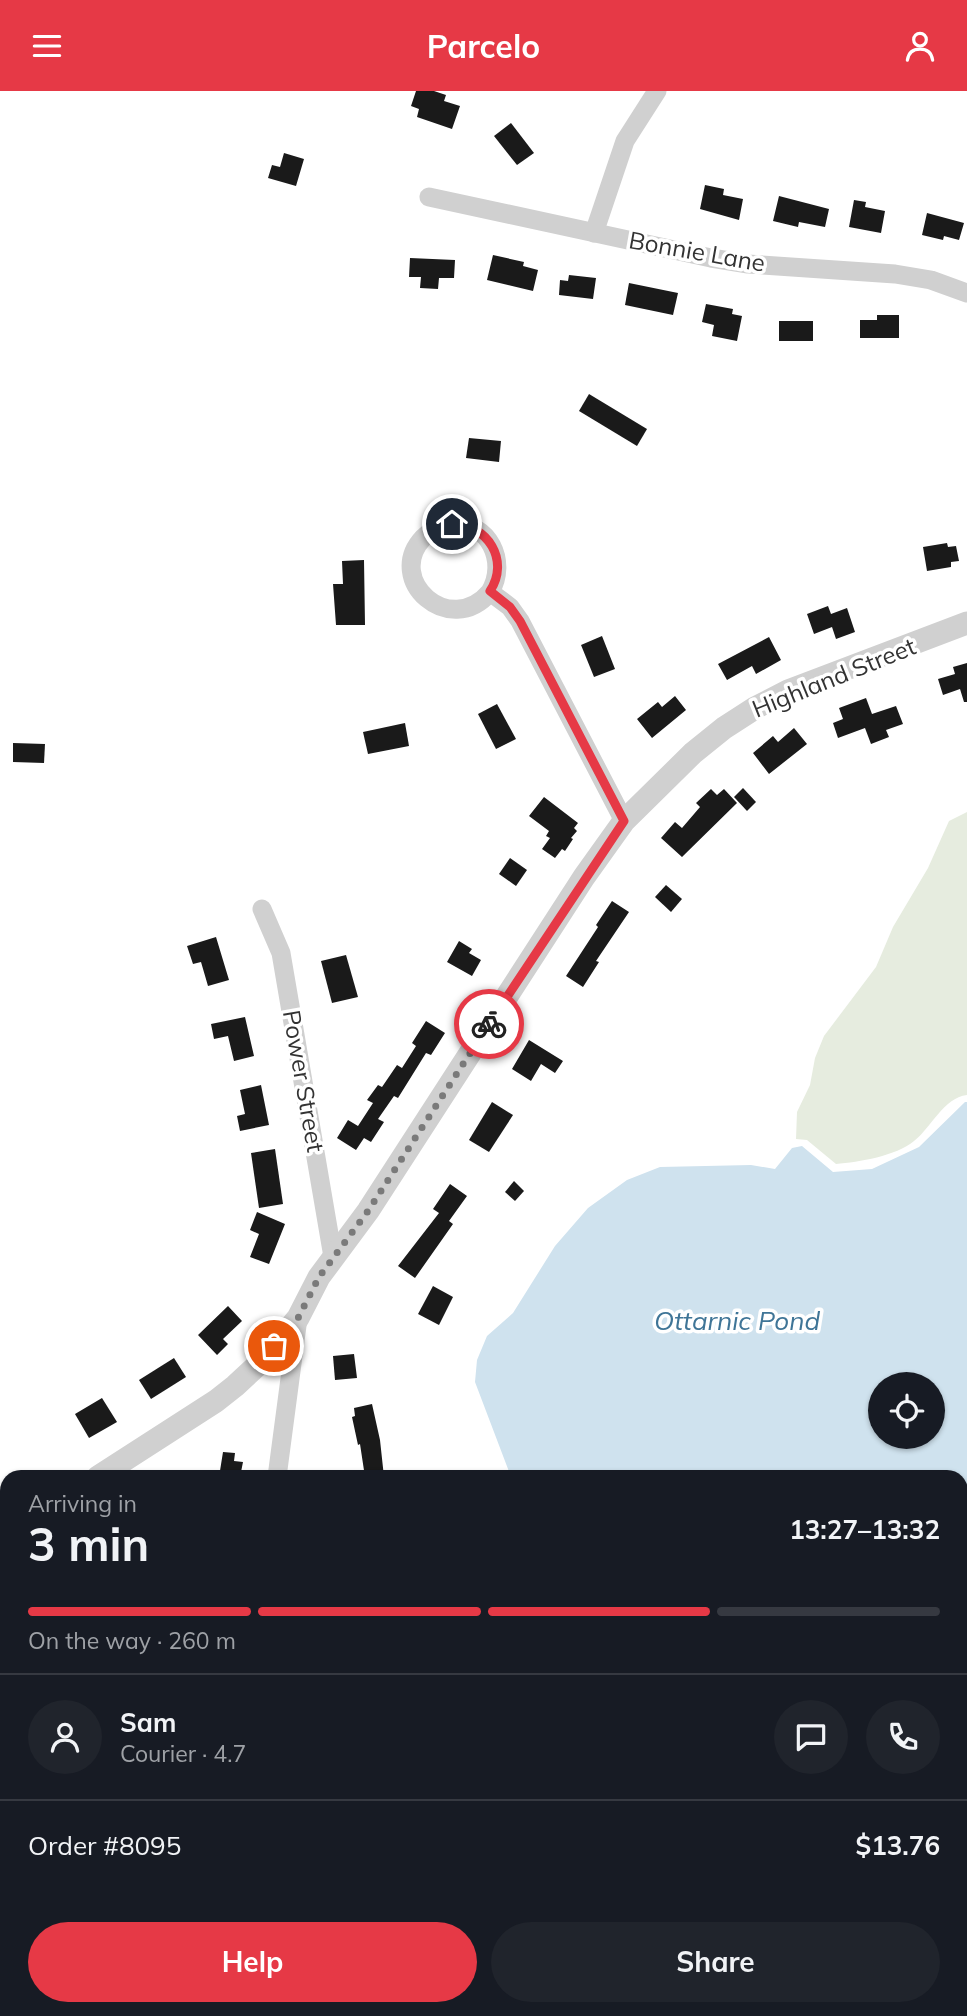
<!DOCTYPE html>
<html lang="en">
<head>
<meta charset="utf-8">
<style>
	:root { --surface:#171b24; --page:#20242c; --text:#f1f3f6; --muted:#9ea1a6; --line:#363941; --accent:#e63946 }
	body { margin:0; font-family:Mulish,sans-serif; background:var(--page); color:var(--text); height:100vh; display:flex; flex-direction:column; font-size:26px; white-space:nowrap }
	* { box-sizing:border-box; margin:0 }
	p { font-size:23px; color:var(--muted) }
	.icon { flex:none; width:38px; height:38px; fill:none; stroke:currentColor; stroke-width:2; stroke-linecap:round; stroke-linejoin:round }
	.map { position:relative; flex:1; overflow:hidden }
	.side { position:absolute; left:0px; top:1379px; width:968px; height:546px; display:flex; flex-direction:column; background:var(--surface); border-radius:21px 21px 0 0; box-shadow:0 2px 5px #0004 }
	.side>* { flex:none }
	.buttons { position:absolute; left:868px; top:1281px; display:grid; gap:14px }
	.buttons a { display:grid; place-items:center; width:77px; height:77px; border-radius:50%; background:var(--surface); box-shadow:0 2px 5px #0004; font-size:35px }
	.pin { position:absolute; display:grid; place-items:center; width:60px; height:60px; color:#fff; margin:-30px; border:4px solid #fff; border-radius:50%; box-shadow:0 2px 7px #0007 }
	.courier { position:absolute; display:grid; place-items:center; width:70px; height:70px; margin:-35px; border:5px solid #e63946; border-radius:50%; background:#fff; color:#222; box-shadow:0 2px 9px #0007 }
	.summary em { font-style:normal; font-weight:700 }
	.summary div { display:flex; flex-direction:column-reverse }
	.summary { display:flex; align-items:center; justify-content:space-between; height:119px; padding:0 28px }
	h1 { font-size:46px; font-weight:700; line-height:52px }
	.bar { display:grid; grid-template-columns:repeat(4,1fr); gap:10px 7px; align-content:center; height:84px; padding:0 28px }
	.bar i { height:9px; border-radius:5px; background:var(--line) }
	.bar .active { background:var(--accent) }
	.bar p { grid-column:span 4 }
	.line { display:flex; align-items:center; gap:18px; padding:0 28px; border-top:2px solid var(--line) }
	.line div { flex:1 }
	.round { display:grid; place-items:center; flex:none; width:74px; height:74px; border-radius:37px; background:var(--page) }
	.cta { display:flex; gap:14px; margin-top:auto; padding:14px 28px }
	.cta a { flex:1; height:80px; border-radius:42px; background:var(--accent); color:#fff; font-size:28px; font-weight:700; line-height:80px; text-align:center }
	.cta a+a { background:var(--page); color:var(--text) }
	header { display:flex; justify-content:space-between; align-items:center; height:91px; padding:0 28px; background:var(--accent); color:#fff; font-size:32px; font-weight:700 }
	.map>svg:first-child { display:block }
	.green { fill:#e6ecdf }
	.water { fill:#cfe2ee; fill-rule:evenodd }
	.building { fill:#1a1a1a }
	.lines { fill:none; stroke-linecap:round; stroke-linejoin:round }
	.minor { stroke:#d0d0d0; stroke-width:19 }
	.tertiary { stroke:#d0d0d0; stroke-width:23 }
	.done { stroke:#7a7a7a; stroke-width:7; stroke-dasharray:0 12.6 }
	.route { stroke:#e63946; stroke-width:9 }
	.labels { text-anchor:middle; stroke-width:7; stroke-linejoin:round; paint-order:stroke }
	.street-label { font-size:24px; fill:#333; stroke:#fff }
	.water-label { font-size:26px; font-style:italic; fill:#3f7597; stroke:#fff }
</style>
</head>
<body>
<header><svg class="icon" aria-label="menu" viewBox="0 0 24 24"><path d="M4 6h16M4 12h16M4 18h16"/></svg>Parcelo<svg class="icon" aria-label="person" viewBox="0 0 24 24"><circle cx="12" cy="8" r="4"/><path d="M4 21q1-7 8-7t8 7"/></svg></header>
<div class="map">
<svg width="967" height="1925" viewBox="0 0 967 1925">
	<rect width="100%" height="100%" fill="#fff"/>
	<path class="green" d="M 967,721 L 967,1004 C 943,1007 932,1036 914,1050 C 896,1065 859,1071 836,1073 L 807,1049 L 796,1048 L 797,1021 L 810,994 L 815,967 L 824,945 L 876,876 L 893,836 L 928,777 L 949,730 Z"/>
	<path class="water" d="M 965,1011 L 967,1011 L 967,1925 L 898,1925 L 898,1918 L 961,1918 L 961,1386 L 511,1386 L 475,1291 L 477,1269 L 487,1245 L 513,1222 L 555,1155 L 588,1117 L 627,1089 L 660,1076 L 751,1074 L 775,1078 L 792,1057 L 802,1055 L 833,1081 L 872,1078 L 919,1056 ZM 880,1293 L 933,1293 L 933,1346 L 880,1346 Z"/>
	<g class="building">
		<path d="M 416,0 L 434,0 L 446,4 L 444,10 L 460,15 L 452,38 L 417,26 L 419,18 L 411,15 Z"/>
		<path d="M 511,32 L 534,62 L 517,74 L 494,45 Z"/>
		<path d="M 284,62 L 304,68 L 296,95 L 268,87 L 272,74 L 280,76 Z"/>
		<path d="M 705,94 L 724,98 L 723,104 L 743,108 L 739,129 L 700,118 Z"/>
		<path d="M 779,105 L 829,118 L 825,136 L 799,131 L 798,136 L 773,130 Z"/>
		<path d="M 854,109 L 866,111 L 865,116 L 885,120 L 881,142 L 849,136 Z"/>
		<path d="M 927,122 L 964,132 L 959,149 L 944,145 L 943,149 L 922,144 Z"/>
		<path d="M 493,164 L 524,171 L 523,175 L 538,179 L 533,200 L 487,189 Z"/>
		<path d="M 410,167 L 455,169 L 454,187 L 439,187 L 438,198 L 420,197 L 421,186 L 409,186 Z"/>
		<path d="M 569,184 L 596,187 L 593,208 L 559,204 L 560,189 L 568,190 Z"/>
		<path d="M 629,192 L 678,202 L 673,224 L 625,214 Z"/>
		<path d="M 706,213 L 733,218 L 732,223 L 742,225 L 737,250 L 712,245 L 714,234 L 702,231 Z"/>
		<path d="M 877,224 L 899,224 L 899,247 L 860,247 L 860,229 L 877,229 Z"/>
		<rect x="779" y="230" width="34" height="20"/>
		<path d="M 589,303 L 647,338 L 637,355 L 579,320 Z"/>
		<path d="M 469,347 L 501,350 L 499,371 L 466,367 Z"/>
		<path d="M 947,452 L 948,456 L 956,455 L 959,470 L 951,471 L 951,476 L 927,480 L 923,456 Z"/>
		<path d="M 364,469 L 365,534 L 336,534 L 333,493 L 343,493 L 342,470 Z"/>
		<path d="M 828,515 L 831,523 L 847,517 L 855,541 L 836,548 L 832,536 L 814,543 L 807,523 Z"/>
		<path d="M 602,545 L 615,578 L 594,586 L 581,554 Z"/>
		<path d="M 769,546 L 781,569 L 756,583 L 752,575 L 727,589 L 718,573 Z"/>
		<path d="M 967,572 L 967,611 L 964,611 L 960,598 L 943,604 L 938,588 L 955,583 L 953,576 Z"/>
		<path d="M 675,605 L 686,619 L 652,647 L 637,628 L 658,611 L 662,616 Z"/>
		<path d="M 866,607 L 872,623 L 896,615 L 903,633 L 886,639 L 889,646 L 871,653 L 865,637 L 838,647 L 833,632 L 843,628 L 839,617 Z"/>
		<path d="M 497,613 L 516,648 L 496,658 L 478,623 Z"/>
		<path d="M 405,632 L 409,655 L 368,663 L 363,641 Z"/>
		<path d="M 794,637 L 807,653 L 769,683 L 753,662 L 773,645 L 778,651 Z"/>
		<path d="M 13,652 L 45,653 L 44,672 L 13,671 Z"/>
		<path d="M 743,697 L 756,711 L 747,720 L 734,706 Z"/>
		<path d="M 711,698 L 717,704 L 724,698 L 737,712 L 682,766 L 661,747 L 675,731 L 682,737 L 700,716 L 696,712 Z"/>
		<path d="M 544,706 L 578,732 L 574,737 L 577,740 L 571,747 L 573,748 L 565,760 L 562,758 L 555,767 L 542,758 L 550,747 L 546,745 L 549,740 L 529,725 Z"/>
		<path d="M 510,767 L 527,779 L 516,795 L 499,783 Z"/>
		<path d="M 666,794 L 682,808 L 671,821 L 655,806 Z"/>
		<path d="M 612,810 L 629,821 L 596,870 L 599,871 L 583,896 L 566,885 L 598,836 L 596,834 Z"/>
		<path d="M 216,846 L 229,889 L 208,895 L 201,871 L 193,873 L 187,855 Z"/>
		<path d="M 459,850 L 472,858 L 469,862 L 481,869 L 472,885 L 447,871 Z"/>
		<path d="M 346,864 L 358,906 L 332,912 L 321,870 Z"/>
		<path d="M 245,926 L 254,965 L 234,970 L 228,945 L 214,948 L 211,933 Z"/>
		<path d="M 426,930 L 445,942 L 431,964 L 426,962 L 398,1007 L 394,1005 L 378,1028 L 384,1031 L 371,1051 L 364,1047 L 356,1059 L 337,1047 L 348,1029 L 358,1035 L 373,1012 L 367,1009 L 378,994 L 382,996 L 397,974 L 402,977 L 416,955 L 412,952 Z"/>
		<path d="M 529,949 L 563,970 L 555,982 L 541,973 L 531,990 L 512,978 Z"/>
		<path d="M 261,994 L 269,1034 L 240,1040 L 237,1025 L 245,1023 L 240,999 Z"/>
		<path d="M 492,1011 L 513,1024 L 489,1061 L 469,1049 Z"/>
		<path d="M 275,1058 L 283,1113 L 259,1117 L 251,1062 Z"/>
		<path d="M 514,1090 L 524,1100 L 515,1110 L 505,1101 Z"/>
		<path d="M 450,1093 L 467,1105 L 449,1130 L 453,1133 L 415,1187 L 398,1175 L 439,1122 L 433,1118 Z"/>
		<path d="M 257,1121 L 285,1133 L 269,1173 L 250,1166 L 259,1143 L 250,1139 Z"/>
		<path d="M 433,1195 L 453,1206 L 439,1234 L 418,1223 Z"/>
		<path d="M 228,1215 L 242,1230 L 223,1248 L 228,1253 L 217,1264 L 198,1244 Z"/>
		<path d="M 354,1263 L 357,1287 L 335,1289 L 333,1265 Z"/>
		<path d="M 174,1267 L 186,1286 L 151,1308 L 139,1289 Z"/>
		<path d="M 102,1307 L 117,1331 L 89,1347 L 75,1323 Z"/>
		<path d="M 372,1313 L 380,1349 L 384,1386 L 365,1386 L 360,1353 L 358,1354 L 352,1326 L 355,1325 L 354,1317 Z"/>
		<path d="M 223,1361 L 235,1362 L 234,1370 L 243,1371 L 240,1386 L 219,1386 Z"/>
	</g>
	<g class="lines">
		<g class="minor">
			<path d="M 429,106 L 711,167 L 748,173 L 895,183 L 931,189 L 967,202"/>
			<path d="M 594,142 L 625,50 L 657,0"/>
			<path d="M 490,501 C 450,548 384,489 423,447 C 431,439 441,434 452,433 C 489,430 508,471 490,501 L 510,516 L 520,530 L 624,730"/>
			<path d="M 262,818 L 281,862 L 333,1166"/>
			<path d="M 277,1386 L 298,1227"/>
			<path d="M 297,1918 L 297,1925"/>
			<path d="M 698,1925 L 701,1918"/>
			<path d="M 835,1925 L 840,1918"/>
		</g>
		<g class="tertiary">
			<path d="M 98,1386 L 216,1310 L 235,1295 L 262,1270 L 298,1227 L 319,1186 L 368,1120 L 584,786 L 624,730 L 693,662 L 724,637 L 755,617 L 788,600 L 967,532"/>
			<path d="M 0,1445 L 7,1441"/>
		</g>
	</g>
	<g class="lines">
		<path class="done" d="M 274,1255 L 298,1227 L 319,1186 L 368,1120 L 489,933"/>
		<path class="route" d="M 452,433 C 488,433 510,470 490,500 L 510,516 L 520,530 L 624,730 L 489,933"/>
	</g>
	<g class="labels">
		<g class="street-label">
			<text transform="translate(697 161) rotate(10)" y="8">Bonnie Lane</text>
			<text transform="translate(834 587) rotate(-22)" y="8">Highland Street</text>
			<text transform="translate(303 990) rotate(80)" y="8">Power Street</text>
		</g>
		<g class="water-label">
			<text x="737" y="1239">Ottarnic Pond</text>
		</g>
	</g>
</svg>
<div class="buttons">
<a><svg class="icon" aria-label="locate" viewBox="0 0 24 24"><circle cx="12" cy="12" r="6"/><path d="M12 2v4M12 18v4M2 12h4M18 12h4"/></svg></a>
</div>
<div class="pin" style="left:274px;top:1255px;background:#ea580c"><svg class="icon" aria-label="bag" viewBox="0 0 24 24"><path d="M5 8h14l-1 12H6zM9 8a3 3 0 0 1 6 0"/></svg></div>
<div class="pin" style="left:452px;top:433px;background:#1f2937"><svg class="icon" aria-label="home" viewBox="0 0 24 24"><path d="M3 11l9-7 9 7M6 9v11h12V9"/></svg></div>
<div class="courier" style="left:489px;top:933px"><svg class="icon" aria-label="bike" viewBox="0 0 24 24"><circle cx="6" cy="16" r="4"/><circle cx="18" cy="16" r="4"/><path d="M6 16l4-8h5l3 8M10 8l3 8H6M13 5h3"/></svg></div>
<section class="side">
<div class="summary"><div><h1>3 min</h1><p>Arriving in</p></div><em>13:27–13:32</em></div>
<div class="bar"><i class="active"></i><i class="active"></i><i class="active"></i><i></i><p>On the way · 260 m</p></div>
<div class="line" style="height:126px"><a class="round"><svg class="icon" aria-label="person" viewBox="0 0 24 24"><circle cx="12" cy="8" r="4"/><path d="M4 21q1-7 8-7t8 7"/></svg></a><div><b>Sam</b><p>Courier · 4.7</p></div><a class="round"><svg class="icon" aria-label="chat" viewBox="0 0 24 24"><path d="M4 5h16v11H9l-5 4z"/></svg></a><a class="round"><svg class="icon" aria-label="phone" viewBox="0 0 24 24"><path d="M5 4h4l2 5-3 2q2 4 5 5l2-3 5 2v4C11 20 4 13 5 4z"/></svg></a></div>
<div class="line" style="height:91px"><div>Order #8095</div><b>$13.76</b></div>
<div class="cta"><a>Help</a><a>Share</a></div>
</section>
</div>
</body>
</html>
